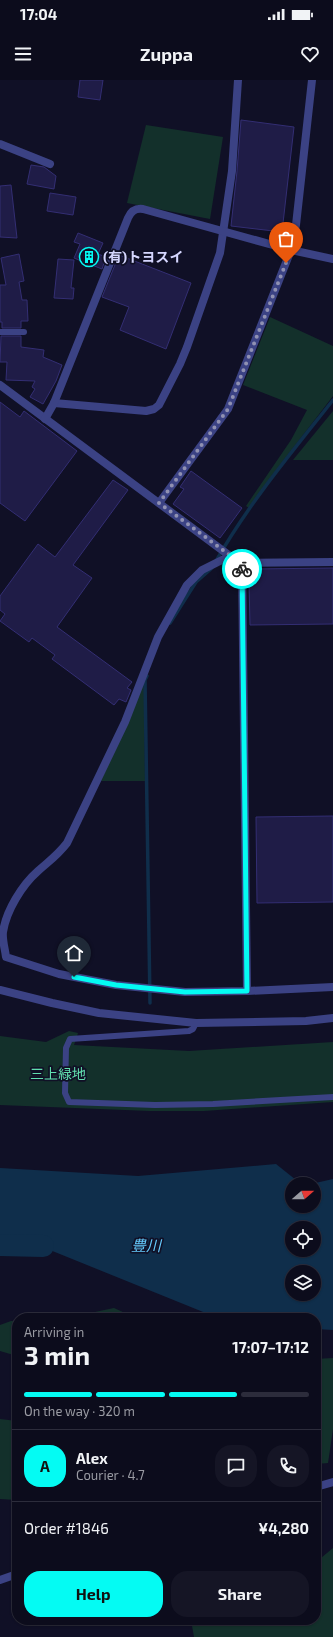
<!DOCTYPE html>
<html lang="en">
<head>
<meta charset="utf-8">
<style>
	:root { --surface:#0c0c1c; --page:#151525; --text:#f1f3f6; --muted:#9a9ba3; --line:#2c2c3b; --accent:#04fbf3 }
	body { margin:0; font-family:"Exo 2","Noto Sans JP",sans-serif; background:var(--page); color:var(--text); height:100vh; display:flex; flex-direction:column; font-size:15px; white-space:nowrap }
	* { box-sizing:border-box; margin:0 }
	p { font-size:13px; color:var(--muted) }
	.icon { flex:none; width:22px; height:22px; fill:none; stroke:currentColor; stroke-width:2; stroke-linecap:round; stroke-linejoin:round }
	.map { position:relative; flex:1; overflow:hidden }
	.drawer { position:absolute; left:12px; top:1233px; width:309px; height:312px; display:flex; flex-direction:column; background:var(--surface); border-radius:16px; box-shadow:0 1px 3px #0004,0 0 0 1px var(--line) }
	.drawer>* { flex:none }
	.needle { width:26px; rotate:70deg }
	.controls { position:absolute; left:285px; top:1097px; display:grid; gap:8px }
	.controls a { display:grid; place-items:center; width:36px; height:36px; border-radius:50%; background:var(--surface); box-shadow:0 1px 3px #0004,0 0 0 1px var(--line); font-size:20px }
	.pin { position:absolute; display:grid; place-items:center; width:34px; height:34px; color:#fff; margin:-41px -17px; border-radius:50% 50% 50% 0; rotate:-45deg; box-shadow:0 0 4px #0007 }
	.pin .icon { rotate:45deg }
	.courier { position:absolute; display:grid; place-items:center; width:40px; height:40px; margin:-20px; border:3px solid #04fbf3; border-radius:50%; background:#fff; color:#222; box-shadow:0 1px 5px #0007 }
	.headline em { font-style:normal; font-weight:700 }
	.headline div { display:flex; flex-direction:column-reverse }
	.headline { display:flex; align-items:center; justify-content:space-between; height:68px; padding:0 12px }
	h1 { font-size:26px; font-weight:700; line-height:30px }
	.bar { display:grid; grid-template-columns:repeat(4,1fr); gap:6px 4px; align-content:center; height:48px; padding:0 12px }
	.bar i { height:5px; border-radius:3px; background:var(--line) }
	.bar .selected { background:var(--accent) }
	.bar p { grid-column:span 4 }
	.line { display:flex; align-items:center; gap:10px; padding:0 12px; border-top:1px solid var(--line) }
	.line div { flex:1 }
	.round { display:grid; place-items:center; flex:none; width:42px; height:42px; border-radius:16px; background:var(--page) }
	.cta { display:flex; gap:8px; margin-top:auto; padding:8px 12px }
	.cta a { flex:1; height:46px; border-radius:16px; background:var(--accent); color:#111; font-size:16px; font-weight:700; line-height:46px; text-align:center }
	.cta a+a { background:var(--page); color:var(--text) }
	.status { display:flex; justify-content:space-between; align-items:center; height:28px; padding:0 20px; background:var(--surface); direction:ltr }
	.status svg { height:11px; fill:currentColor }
	header { display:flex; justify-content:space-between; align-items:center; height:52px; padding:0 12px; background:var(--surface); font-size:18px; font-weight:700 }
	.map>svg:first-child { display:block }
	.green { fill:#13302b }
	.water { fill:#0f2e4b; fill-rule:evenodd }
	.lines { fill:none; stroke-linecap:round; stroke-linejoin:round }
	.stream { stroke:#0f2e4b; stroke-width:3.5 }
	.river { stroke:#0f2e4b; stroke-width:22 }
	.building { fill:#1f1c47; stroke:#332e73 }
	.lane { stroke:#3b4284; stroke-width:6 }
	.street { stroke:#3b4284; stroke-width:8 }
	.done { stroke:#9091b2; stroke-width:4; stroke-dasharray:0 7.2 }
	.route { stroke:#04fbf3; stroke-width:5 }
	.labels { text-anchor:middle; stroke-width:3.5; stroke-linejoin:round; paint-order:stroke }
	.poi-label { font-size:14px; font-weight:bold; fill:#d5d6fe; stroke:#101026; text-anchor:start }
	.park-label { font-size:14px; fill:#61deae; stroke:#101026 }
	.water-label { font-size:15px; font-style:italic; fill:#65cbfd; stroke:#101026 }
</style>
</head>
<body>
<div class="status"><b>17:04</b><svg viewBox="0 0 49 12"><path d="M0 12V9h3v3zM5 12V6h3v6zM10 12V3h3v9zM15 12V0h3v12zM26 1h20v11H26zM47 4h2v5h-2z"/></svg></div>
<header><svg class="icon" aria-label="menu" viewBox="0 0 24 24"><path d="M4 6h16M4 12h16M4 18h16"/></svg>Zuppa<svg class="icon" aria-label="heart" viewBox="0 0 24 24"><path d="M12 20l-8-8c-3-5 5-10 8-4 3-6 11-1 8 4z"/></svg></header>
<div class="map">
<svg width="333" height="1557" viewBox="0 0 333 1557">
	<rect width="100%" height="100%" fill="#101026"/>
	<g class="green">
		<path d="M 146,45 L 223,57 L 210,139 L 127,123 Z"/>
		<path d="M 270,237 L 333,266 L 333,316 L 267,402 L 249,428 L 246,426 L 291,360 L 307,330 L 243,305 Z"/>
		<path d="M 333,331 L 333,380 L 293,380 Z"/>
		<path d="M 144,601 L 145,701 L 101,701 Z"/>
		<path d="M 69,951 L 78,953 L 74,965 L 189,971 L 333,962 L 333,1022 L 204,1031 L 150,1031 L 0,1025 L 0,956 L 46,962 Z"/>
		<path d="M 114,1228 L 136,1238 L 83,1238 L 95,1232 Z"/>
		<path d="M 11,1241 L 17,1241 L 17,1276 L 0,1271 L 0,1245 Z"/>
		<path d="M 333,1278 L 333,1349 L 328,1383 L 316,1384 L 316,1279 Z"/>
		<path d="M 0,1339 L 17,1341 L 17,1420 L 0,1419 Z"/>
		<path d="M 333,1468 L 333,1557 L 194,1557 L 191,1540 L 316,1540 L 316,1481 L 321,1478 Z"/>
	</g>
	<path class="water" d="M 276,1084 L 301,1104 L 292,1104 L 292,1126 L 314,1126 L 314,1104 L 311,1104 L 333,1099 L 333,1250 L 316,1249 L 316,1238 L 218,1238 L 45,1168 L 0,1164 L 0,1088 L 138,1096 ZM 292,1148 L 314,1148 L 314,1170 L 292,1170 ZM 292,1192 L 314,1192 L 314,1214 L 292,1214 Z"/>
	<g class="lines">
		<g class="stream">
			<path d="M 216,481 C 249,423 292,372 333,320"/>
			<path d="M 170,543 L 196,502 L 212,488"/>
			<path d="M 147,596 L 145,600 L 150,923"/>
		</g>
		<path class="river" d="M 0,1165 L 43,1166"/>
	</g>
	<g class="building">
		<path d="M 80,0 L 103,0 L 100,20 L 78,17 Z"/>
		<path d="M 241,40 L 294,47 L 282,152 L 231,146 L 237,91 Z"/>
		<path d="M 31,85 L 44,87 L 56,96 L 54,109 L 27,104 Z"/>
		<path d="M 11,105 L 17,158 L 0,157 L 0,106 Z"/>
		<path d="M 50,113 L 76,117 L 73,135 L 47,131 Z"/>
		<path d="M 78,153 L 103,163 L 98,174 L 106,177 L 102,189 L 74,178 L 80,164 L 74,162 Z"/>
		<path d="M 19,174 L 24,201 L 19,202 L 22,220 L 27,220 L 28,241 L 21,241 L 21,248 L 2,248 L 2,242 L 0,242 L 0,205 L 6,205 L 1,178 Z"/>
		<path d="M 119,175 L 191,203 L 166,269 L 120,250 L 129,227 L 102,217 Z"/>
		<path d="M 58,179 L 74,180 L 71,208 L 74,208 L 73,219 L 54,218 Z"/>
		<path d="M 1,256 L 21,256 L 21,267 L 44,270 L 43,277 L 62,285 L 56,301 L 43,324 L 30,317 L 35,309 L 32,307 L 35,301 L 6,300 L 7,282 L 0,282 Z"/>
		<path d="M 0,322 L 20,337 L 24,331 L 77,371 L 25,441 L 0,423 Z"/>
		<path d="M 191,391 L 242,428 L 220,458 L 173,424 L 184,409 L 180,407 Z"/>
		<path d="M 113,400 L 128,410 L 73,485 L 92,498 L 57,547 L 132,602 L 127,608 L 131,610 L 126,622 L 119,619 L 114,625 L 52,579 L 55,575 L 32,558 L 29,562 L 0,541 L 5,534 L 0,530 L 0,516 L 38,464 L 55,477 Z"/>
		<path d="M 333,488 L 333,544 L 250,545 L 249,503 L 255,503 L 254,489 Z"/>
		<path d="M 333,736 L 333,822 L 257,823 L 256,737 Z"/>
	</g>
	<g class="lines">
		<g class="lane">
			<path d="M 0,252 L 24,252"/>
			<path d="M 196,943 L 193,949 L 189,951 L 70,959 L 66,968 L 65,1013 L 69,1022 L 155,1025 L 213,1024 L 333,1017"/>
		</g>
		<g class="street">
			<path d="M 0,64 L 50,84"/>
			<path d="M 0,305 L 230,476 L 242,483 L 333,482"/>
			<path d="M 54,323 L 146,331 L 154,329 L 159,325 L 180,284 L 187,267 L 220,173 L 232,91 L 238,0"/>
			<path d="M 45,339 L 54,323 L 128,138 C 131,131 135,128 143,129 L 291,170 L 333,179"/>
			<path d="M 159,423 L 228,329 L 291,170 L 296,145 L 312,0"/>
			<path d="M 230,476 L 202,490 L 187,505 L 158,557 L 125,642 L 67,763 C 57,776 49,781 38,791 C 22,805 6,831 3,852 C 2,859 5,869 6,877 L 59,894 L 116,905 L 185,912 L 247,911 L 333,907"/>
			<path d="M 242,483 L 247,911"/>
			<path d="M 0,910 L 52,923 L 99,933 L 196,943 L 306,941 L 333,938"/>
			<path d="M 316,1407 L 333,1402"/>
			<path d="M 0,1500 L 17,1494"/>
		</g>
	</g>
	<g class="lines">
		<path class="done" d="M 242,489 L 242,484 L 159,423 L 228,329 L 286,183"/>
		<path class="route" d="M 74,897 L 116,905 L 185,912 L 247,911 L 242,489"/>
	</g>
	<defs>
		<symbol id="building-ring" viewBox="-11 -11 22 22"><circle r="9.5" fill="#101026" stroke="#04fbf3" stroke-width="1.5"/><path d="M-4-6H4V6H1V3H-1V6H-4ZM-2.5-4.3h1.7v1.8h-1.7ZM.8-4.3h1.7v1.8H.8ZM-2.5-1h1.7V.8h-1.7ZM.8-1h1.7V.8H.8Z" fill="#04fbf3"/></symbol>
	</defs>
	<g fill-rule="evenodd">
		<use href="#building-ring" x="78" y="166" width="22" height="22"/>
	</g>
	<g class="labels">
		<g class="poi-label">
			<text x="103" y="182">(有)トヨスイ</text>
		</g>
		<g class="park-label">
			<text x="58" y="999">三上緑地</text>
		</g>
		<g class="water-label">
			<text x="146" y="1171">豊川</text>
		</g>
	</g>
</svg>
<div class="controls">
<a><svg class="needle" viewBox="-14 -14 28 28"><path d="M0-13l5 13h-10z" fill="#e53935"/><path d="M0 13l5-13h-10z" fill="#9a9ba3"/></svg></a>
<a><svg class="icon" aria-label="locate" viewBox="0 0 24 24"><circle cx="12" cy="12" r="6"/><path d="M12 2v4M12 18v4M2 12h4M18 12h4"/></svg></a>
<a><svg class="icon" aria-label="layers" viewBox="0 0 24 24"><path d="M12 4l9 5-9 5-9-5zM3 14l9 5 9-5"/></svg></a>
</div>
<div class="pin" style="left:286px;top:183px;background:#ea580c"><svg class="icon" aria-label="bag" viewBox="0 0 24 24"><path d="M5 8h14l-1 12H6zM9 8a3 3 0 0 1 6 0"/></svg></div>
<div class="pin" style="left:74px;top:897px;background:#1f2937"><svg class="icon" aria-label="home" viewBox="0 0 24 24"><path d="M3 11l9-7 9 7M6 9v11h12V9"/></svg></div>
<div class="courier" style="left:242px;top:489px"><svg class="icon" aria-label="bike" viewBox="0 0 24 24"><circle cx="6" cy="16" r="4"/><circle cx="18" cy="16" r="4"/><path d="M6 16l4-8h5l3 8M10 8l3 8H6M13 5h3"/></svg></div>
<section class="drawer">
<div class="headline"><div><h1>3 min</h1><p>Arriving in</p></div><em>17:07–17:12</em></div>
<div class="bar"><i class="selected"></i><i class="selected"></i><i class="selected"></i><i></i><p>On the way · 320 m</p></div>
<div class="line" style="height:72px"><b class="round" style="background:var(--accent);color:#111">A</b><div><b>Alex</b><p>Courier · 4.7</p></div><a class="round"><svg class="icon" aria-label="chat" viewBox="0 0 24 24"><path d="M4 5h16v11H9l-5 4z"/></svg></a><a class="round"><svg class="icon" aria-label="phone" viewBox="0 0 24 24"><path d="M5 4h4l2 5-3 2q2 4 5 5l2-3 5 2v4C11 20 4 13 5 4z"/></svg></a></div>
<div class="line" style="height:52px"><div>Order #1846</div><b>¥4,280</b></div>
<div class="cta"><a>Help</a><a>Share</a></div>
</section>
</div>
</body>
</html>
